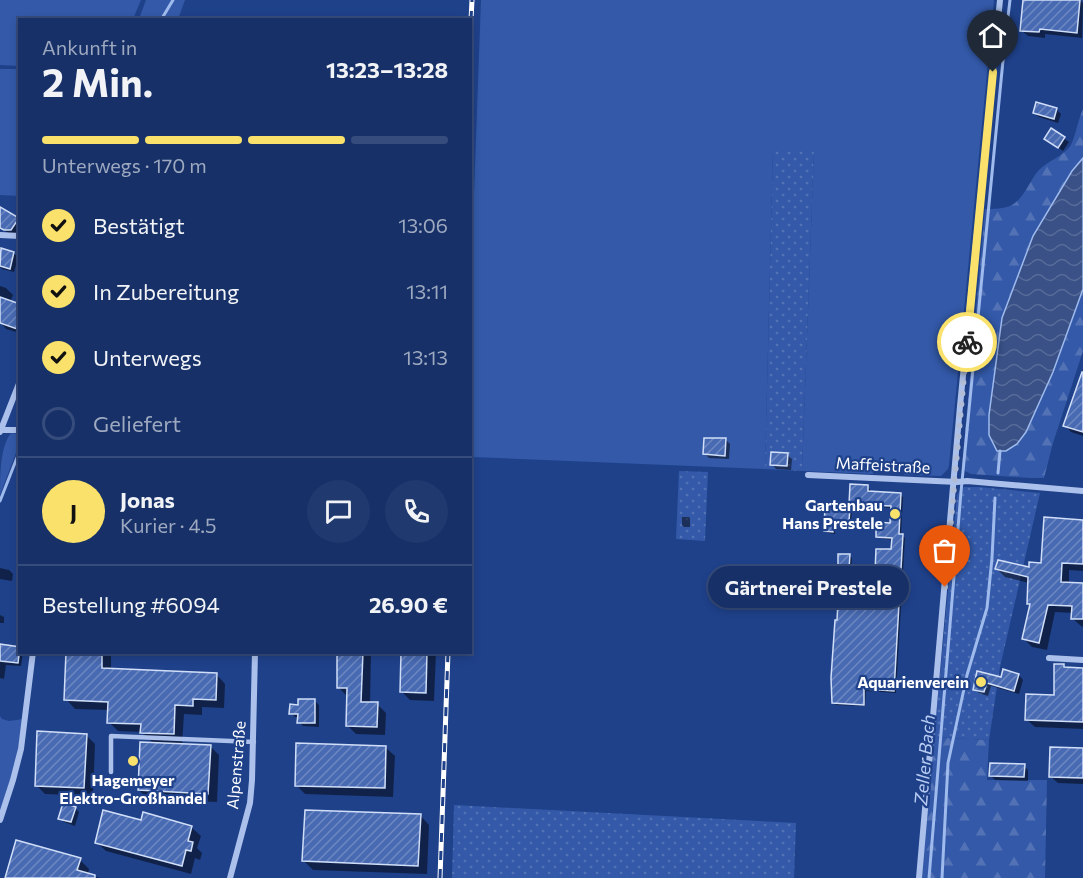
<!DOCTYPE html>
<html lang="de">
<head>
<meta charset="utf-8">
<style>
	:root { --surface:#173168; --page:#20396e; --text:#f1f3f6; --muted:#9ea9c0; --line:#364c7c; --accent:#f9e16b }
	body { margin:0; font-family:Commissioner,sans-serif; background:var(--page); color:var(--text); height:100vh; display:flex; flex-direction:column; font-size:22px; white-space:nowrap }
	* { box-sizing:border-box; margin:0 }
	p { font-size:20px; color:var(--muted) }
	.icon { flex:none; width:33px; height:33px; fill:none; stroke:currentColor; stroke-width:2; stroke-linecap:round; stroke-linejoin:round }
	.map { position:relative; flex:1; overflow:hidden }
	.details { position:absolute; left:18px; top:18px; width:454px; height:636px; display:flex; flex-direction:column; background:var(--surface); border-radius:0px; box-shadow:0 3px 9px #0003,0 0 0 2px var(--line) }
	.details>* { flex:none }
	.pin { position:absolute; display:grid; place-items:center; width:51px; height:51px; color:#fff; margin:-62px -26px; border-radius:50% 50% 50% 0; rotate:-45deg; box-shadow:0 0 6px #0007 }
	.pin .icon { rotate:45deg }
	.courier { position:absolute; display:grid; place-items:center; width:60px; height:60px; margin:-30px; border:4px solid #f9e16b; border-radius:50%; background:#fff; color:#222; box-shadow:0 2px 8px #0007 }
	.bubble { position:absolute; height:42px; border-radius:21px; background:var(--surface); box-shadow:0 3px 9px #0003,0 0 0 2px var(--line); font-size:20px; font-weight:700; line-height:42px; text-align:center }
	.summary em { font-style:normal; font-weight:700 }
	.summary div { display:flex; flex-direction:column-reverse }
	.summary { display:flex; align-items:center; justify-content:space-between; height:102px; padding:0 24px }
	h1 { font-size:39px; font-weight:700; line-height:45px }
	.bar { display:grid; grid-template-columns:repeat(4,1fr); gap:9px 6px; align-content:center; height:72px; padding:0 24px }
	.bar i { height:8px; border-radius:4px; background:var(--line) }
	.bar .active { background:var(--accent) }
	.bar p { grid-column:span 4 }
	.line { display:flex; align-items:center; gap:15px; padding:0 24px; border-top:2px solid var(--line) }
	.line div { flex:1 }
	.round { display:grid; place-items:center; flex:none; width:63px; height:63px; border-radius:32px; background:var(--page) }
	ol { padding:0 24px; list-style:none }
	li { display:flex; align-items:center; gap:18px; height:66px }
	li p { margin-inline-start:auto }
	li .icon { padding:6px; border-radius:50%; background:var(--accent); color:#111; stroke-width:4 }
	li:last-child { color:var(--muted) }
	li i { width:33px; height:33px; border:3px solid var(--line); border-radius:50% }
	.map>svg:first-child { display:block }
	.green { fill:#3359a8 }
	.forest { fill:url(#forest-firs) }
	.garden { fill:url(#garden-dots) }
	.water { fill:url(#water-waves); stroke:#9fbaed; stroke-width:1.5 }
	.shadow { fill:#0007 }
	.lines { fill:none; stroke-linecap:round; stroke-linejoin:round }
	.stream { stroke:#9fbaed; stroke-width:3 }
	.building { fill:url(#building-hatch); stroke:#d0def8; stroke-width:1.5 }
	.lane { stroke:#abc0eb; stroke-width:4.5 }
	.street { stroke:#abc0eb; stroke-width:6 }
	.rail-casing { stroke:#fff; stroke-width:5 }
	.rail { stroke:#1f418a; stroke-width:3; stroke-dasharray:9; stroke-linecap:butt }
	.done { stroke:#b1bcd6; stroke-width:6; stroke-dasharray:0 10.8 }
	.route { stroke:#f9e16b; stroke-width:8 }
	.poi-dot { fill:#f9e16b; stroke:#1f418a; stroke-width:2 }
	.labels { text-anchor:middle; stroke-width:4.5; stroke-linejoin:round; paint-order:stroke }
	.street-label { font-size:16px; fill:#fff; stroke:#1f418a }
	.poi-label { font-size:16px; font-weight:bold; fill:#fff; stroke:#1f418a; text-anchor:end }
	.water-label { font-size:18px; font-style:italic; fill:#b7cbf3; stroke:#1f418a }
</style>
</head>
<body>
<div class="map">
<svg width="1083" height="878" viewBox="0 0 1083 878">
	<defs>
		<pattern id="forest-firs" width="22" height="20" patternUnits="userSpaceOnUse" patternTransform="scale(1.5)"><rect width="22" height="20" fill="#3359a8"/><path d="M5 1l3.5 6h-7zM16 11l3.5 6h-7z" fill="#5272b5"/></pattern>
		<pattern id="garden-dots" width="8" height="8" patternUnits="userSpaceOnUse" patternTransform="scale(1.5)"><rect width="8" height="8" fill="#3359a8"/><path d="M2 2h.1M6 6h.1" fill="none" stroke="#5272b5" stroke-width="1.8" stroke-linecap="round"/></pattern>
		<pattern id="water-waves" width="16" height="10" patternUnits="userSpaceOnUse" patternTransform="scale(1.5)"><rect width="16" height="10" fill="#395187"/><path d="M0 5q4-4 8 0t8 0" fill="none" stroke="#576b99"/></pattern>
		<pattern id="building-hatch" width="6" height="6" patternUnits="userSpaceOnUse" patternTransform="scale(1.5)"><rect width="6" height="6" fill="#486ab2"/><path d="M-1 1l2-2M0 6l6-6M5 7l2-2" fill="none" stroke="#6d88c1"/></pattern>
	</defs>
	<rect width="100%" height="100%" fill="#1f418a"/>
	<g class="green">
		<path d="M 0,0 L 141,0 L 133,19 L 20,20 L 19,66 L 0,65 Z"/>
		<path d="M 146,0 L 185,0 L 178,19 L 139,19 Z"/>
		<path d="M 481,0 L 994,0 L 949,465 L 948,469 L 941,476 L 904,475 L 904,467 L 874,465 L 873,474 L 802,471 L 814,149 L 773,149 L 765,469 L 471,457 L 471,277 Z"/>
		<path d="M 0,69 L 19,69 L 19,196 L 0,195 Z"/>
		<path d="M 11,433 L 19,434 L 19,445 L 0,495 C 0,475 0,447 11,433 Z"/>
		<path d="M 0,716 L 2,719 L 9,721 L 23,719 L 16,761 L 0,812 Z"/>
	</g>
	<g class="forest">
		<path d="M 1083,109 L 1083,158 L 1072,171 L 1033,236 L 1002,318 L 989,415 L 989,435 L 1026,432 L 1053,372 L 1083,289 L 1083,351 L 1053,443 L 1044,478 L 1030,478 L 971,474 L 965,471 L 962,467 L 985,209 C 993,209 1005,209 1012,205 C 1025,197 1029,182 1038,171 C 1047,161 1064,156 1071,145 C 1076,134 1078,120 1083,109 Z"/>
		<path d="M 934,737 L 989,740 L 987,780 L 1047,780 L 1045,878 L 921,878 Z"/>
	</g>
	<g class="garden">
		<path d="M 773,149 L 814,149 L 802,471 L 765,469 Z"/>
		<path d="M 679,471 L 708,472 L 705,541 L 676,539 Z"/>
		<path d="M 964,487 L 979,487 L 1040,493 L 1000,667 L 989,740 L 934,737 L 957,495 L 960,490 Z"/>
		<path d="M 454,805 L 796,823 L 794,878 L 452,878 Z"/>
	</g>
	<path class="water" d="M 1083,158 L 1083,289 L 1053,372 L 1026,432 L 1017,444 L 1006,451 L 997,451 L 989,435 L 989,415 L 1002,318 L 1033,236 L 1072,171 Z"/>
	<g class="shadow">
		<path d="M 1024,0 L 1080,0 L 1083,3 L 1082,38 L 1045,34 L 1045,38 L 1028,36 L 1021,30 Z"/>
		<path d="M 1057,110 L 1061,114 L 1058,123 L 1039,117 L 1034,113 Z"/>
		<path d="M 1051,130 L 1069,142 L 1063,151 L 1046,139 Z"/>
		<path d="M 0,209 L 20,221 L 20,227 L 16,234 L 10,234 L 0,228 Z"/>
		<path d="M 2,250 L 14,253 L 18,258 L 14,272 L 2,269 L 0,267 L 0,258 Z"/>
		<path d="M 0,286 L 6,288 L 13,295 L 10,302 L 20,305 L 20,333 L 6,329 L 0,322 Z"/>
		<path d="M 1083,373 L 1083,436 L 1071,432 L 1065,425 Z"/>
		<path d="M 726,440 L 730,444 L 729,459 L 709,458 L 705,454 Z"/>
		<path d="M 787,455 L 792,459 L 791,470 L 776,469 L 772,464 Z"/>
		<path d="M 867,487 L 870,489 L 870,493 L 900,495 L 903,497 L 901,535 L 905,538 L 896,693 L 866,691 L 865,706 L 836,705 L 833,702 L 842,568 L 839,566 L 850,556 L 852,558 L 851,572 L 876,573 L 893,551 L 893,540 L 880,538 L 878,536 L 892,524 L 892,508 L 869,507 L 869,510 L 852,509 L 851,524 L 835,524 L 835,534 L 828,533 L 826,531 L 827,506 L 850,507 Z"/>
		<path d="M 682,517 L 689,517 L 690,519 L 690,527 L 684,527 L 682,525 Z"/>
		<path d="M 1083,521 L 1083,571 L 1069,570 L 1069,584 L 1083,585 L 1083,627 L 1081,626 L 1072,618 L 1073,613 L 1055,612 L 1047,650 L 1032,647 L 1024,639 L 1031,606 L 1029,604 L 1029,583 L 1005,577 L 997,569 L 1030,569 L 1043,564 Z"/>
		<path d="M 0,568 L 9,570 L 13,574 L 12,581 L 0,579 Z"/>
		<path d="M 0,615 L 4,617 L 4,623 L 0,623 Z"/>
		<path d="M 0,646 L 19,648 L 20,652 L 23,652 L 21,666 L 6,665 L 4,679 L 0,678 Z"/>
		<path d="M 68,652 L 111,652 L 111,670 L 216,674 L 225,684 L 224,708 L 202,707 L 202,715 L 184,714 L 182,745 L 210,746 L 219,755 L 217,802 L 148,799 L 139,790 L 154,744 L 142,732 L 118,731 L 109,722 L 109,710 L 75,709 L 66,699 Z"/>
		<path d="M 339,652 L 371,652 L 370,704 L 377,704 L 386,713 L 385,735 L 356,734 L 347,725 L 347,696 L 338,687 Z"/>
		<path d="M 403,652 L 436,652 L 434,701 L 410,700 L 401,691 Z"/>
		<path d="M 1063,666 L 1067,669 L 1083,669 L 1083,729 L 1035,727 L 1027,720 L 1055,696 Z"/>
		<path d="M 978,673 L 1002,679 L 1019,675 L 1023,680 L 1019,694 L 991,686 L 988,696 L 979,693 L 974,689 Z"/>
		<path d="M 315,701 L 319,705 L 319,727 L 303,726 L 299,722 L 299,717 L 295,717 L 291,713 L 300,706 Z"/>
		<path d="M 86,735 L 95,744 L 93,796 L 45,794 L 36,785 Z"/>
		<path d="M 385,747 L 395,756 L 393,797 L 305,794 L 296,785 Z"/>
		<path d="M 1083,749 L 1083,784 L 1058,783 L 1051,777 Z"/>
		<path d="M 1024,766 L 1028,770 L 1028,781 L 995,780 L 991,776 Z"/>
		<path d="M 75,808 L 79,812 L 75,826 L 64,822 L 60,818 Z"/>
		<path d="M 420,815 L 429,825 L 427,874 L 313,870 L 304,861 Z"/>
		<path d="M 142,822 L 191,827 L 201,836 L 197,848 L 202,853 L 200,860 L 195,858 L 191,874 L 106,851 L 96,842 Z"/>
		<path d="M 80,860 L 89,869 L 88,875 L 100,878 L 6,878 Z"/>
	</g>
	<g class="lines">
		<g class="stream">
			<path d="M 161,20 L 173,0"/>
			<path d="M 998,473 L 1000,451"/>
			<path d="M 0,501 L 20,450"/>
			<path d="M 929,878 L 961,492 L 1004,50 L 1010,0"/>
			<path d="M 942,878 L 948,763 L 967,675 L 987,608 L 992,558 L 995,498"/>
		</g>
	</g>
	<g class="building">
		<path d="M 1023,0 L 1080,0 L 1077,33 L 1040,29 L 1039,32 L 1020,31 Z"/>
		<path d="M 1036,102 L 1057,108 L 1054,119 L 1033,113 Z"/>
		<path d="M 1051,128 L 1065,137 L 1058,148 L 1044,139 Z"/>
		<path d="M 0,207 L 19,218 L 11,230 L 4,230 L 0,228 Z"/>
		<path d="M 1,248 L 14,252 L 10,269 L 0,266 Z"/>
		<path d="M 0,297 L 20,304 L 20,330 L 0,323 Z"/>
		<path d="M 1082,372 L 1083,372 L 1083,432 L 1063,426 Z"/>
		<path d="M 704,438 L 726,438 L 725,456 L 703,454 Z"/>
		<path d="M 771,452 L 788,453 L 787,466 L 770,465 Z"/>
		<path d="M 850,484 L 868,485 L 868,491 L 901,493 L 899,534 L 903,534 L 894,691 L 864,689 L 864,705 L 832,703 L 831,678 L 835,620 L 837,620 L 840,566 L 838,566 L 838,554 L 850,554 L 849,570 L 875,572 L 876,549 L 891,549 L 892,538 L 876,537 L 876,522 L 890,523 L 891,506 L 867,505 L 867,508 L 850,507 L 849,522 L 833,522 L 833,532 L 824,531 L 825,504 L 849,505 Z"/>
		<path d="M 1044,517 L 1083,520 L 1083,564 L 1062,563 L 1061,582 L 1083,583 L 1083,619 L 1071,619 L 1072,606 L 1048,605 L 1039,643 L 1022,639 L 1030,604 L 1027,604 L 1028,577 L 995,569 L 998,560 L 1029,567 L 1029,562 L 1041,563 Z"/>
		<path d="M 0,644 L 20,647 L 18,663 L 0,661 Z"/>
		<path d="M 66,652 L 102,652 L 102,668 L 217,673 L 216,700 L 193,699 L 193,706 L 175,705 L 174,734 L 140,733 L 141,724 L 107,723 L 108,702 L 64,700 Z"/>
		<path d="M 337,652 L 363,652 L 361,702 L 378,702 L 377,727 L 346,726 L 347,688 L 337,688 Z"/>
		<path d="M 401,652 L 427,652 L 426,693 L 400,692 Z"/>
		<path d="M 1054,664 L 1064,664 L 1064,667 L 1083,668 L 1083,722 L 1025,720 L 1026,694 L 1054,695 Z"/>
		<path d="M 1003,669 L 1019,674 L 1014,691 L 987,683 L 984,692 L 973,690 L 977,671 L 1001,677 Z"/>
		<path d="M 298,699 L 315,699 L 315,723 L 297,723 L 298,714 L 289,714 L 290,704 L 298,705 Z"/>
		<path d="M 37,731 L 87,734 L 84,788 L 35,786 Z"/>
		<path d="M 140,742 L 211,745 L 208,794 L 138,790 Z"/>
		<path d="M 296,743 L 386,746 L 385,788 L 295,786 Z"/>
		<path d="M 1050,747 L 1083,748 L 1083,778 L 1049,777 Z"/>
		<path d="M 990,763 L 1025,764 L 1024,777 L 989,776 Z"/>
		<path d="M 63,803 L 76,807 L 71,822 L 58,819 Z"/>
		<path d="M 103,810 L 141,820 L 143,812 L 192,826 L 188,841 L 193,842 L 191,851 L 186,850 L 182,866 L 95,843 Z"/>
		<path d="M 305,810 L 421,814 L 418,866 L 302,861 Z"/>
		<path d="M 16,840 L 81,858 L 77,870 L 95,875 L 95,878 L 5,878 Z"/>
	</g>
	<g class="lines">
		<path class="lane" d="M 111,772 L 111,736 L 254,742"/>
		<g class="street">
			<path d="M 0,235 L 20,236"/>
			<path d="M 0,430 L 20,430"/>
			<path d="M 0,432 L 20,381"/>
			<path d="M 808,475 L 957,482 L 967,481 L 1083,491"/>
			<path d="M 1049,658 L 1083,660"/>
			<path d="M 0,820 L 13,780 L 21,749 L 33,652"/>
			<path d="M 230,878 L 250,803 L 252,780 L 255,652"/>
			<path d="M 919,878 L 960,406 L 1000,0"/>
		</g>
		<defs>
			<g id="rail">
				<path d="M 471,20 L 472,0"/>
				<path d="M 440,878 L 448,652"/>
			</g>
		</defs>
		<use href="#rail" class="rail-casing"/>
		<use href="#rail" class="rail"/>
	</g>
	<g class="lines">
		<path class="done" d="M 945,587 L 967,342"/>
		<path class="route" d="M 967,342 L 993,72"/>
	</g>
	<g class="poi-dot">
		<circle cx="895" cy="514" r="6"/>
		<circle cx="981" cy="682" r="6"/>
		<circle cx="133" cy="761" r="6"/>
	</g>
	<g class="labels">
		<g class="street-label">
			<text transform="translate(883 465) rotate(3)" y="6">Maffeistraße</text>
			<text transform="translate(236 765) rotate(-85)" y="6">Alpenstraße</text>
		</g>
		<g class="poi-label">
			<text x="883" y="511">Gartenbau<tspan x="883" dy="18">Hans Prestele</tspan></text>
			<text x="969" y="688">Aquarienverein</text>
			<text x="133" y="786" text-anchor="middle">Hagemeyer<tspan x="133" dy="18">Elektro-Großhandel</tspan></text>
		</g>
		<g class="water-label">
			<text transform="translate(925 760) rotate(-85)" y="6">Zeller Bach</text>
		</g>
	</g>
</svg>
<div class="pin" style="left:945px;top:587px;background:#ea580c"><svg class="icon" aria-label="bag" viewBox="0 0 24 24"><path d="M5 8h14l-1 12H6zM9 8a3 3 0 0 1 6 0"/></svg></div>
<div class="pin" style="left:993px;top:72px;background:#1f2937"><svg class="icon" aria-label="home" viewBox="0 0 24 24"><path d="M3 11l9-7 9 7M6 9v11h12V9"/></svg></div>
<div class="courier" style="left:967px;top:342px"><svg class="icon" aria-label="bike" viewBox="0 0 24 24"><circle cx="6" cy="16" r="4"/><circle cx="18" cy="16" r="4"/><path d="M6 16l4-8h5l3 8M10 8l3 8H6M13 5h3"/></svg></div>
<div class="bubble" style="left:708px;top:566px;width:201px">Gärtnerei Prestele</div>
<section class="details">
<div class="summary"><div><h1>2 Min.</h1><p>Ankunft in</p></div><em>13:23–13:28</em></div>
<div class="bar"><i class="active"></i><i class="active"></i><i class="active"></i><i></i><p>Unterwegs · 170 m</p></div>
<ol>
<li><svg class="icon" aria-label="check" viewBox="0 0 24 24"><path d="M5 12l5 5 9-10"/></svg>Bestätigt<p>13:06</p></li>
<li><svg class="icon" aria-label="check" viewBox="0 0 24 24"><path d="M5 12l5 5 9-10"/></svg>In Zubereitung<p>13:11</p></li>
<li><svg class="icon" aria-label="check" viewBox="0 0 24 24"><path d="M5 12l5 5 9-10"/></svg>Unterwegs<p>13:13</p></li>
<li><i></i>Geliefert</li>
</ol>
<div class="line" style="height:108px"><b class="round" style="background:var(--accent);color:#111">J</b><div><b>Jonas</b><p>Kurier · 4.5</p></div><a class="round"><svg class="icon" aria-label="chat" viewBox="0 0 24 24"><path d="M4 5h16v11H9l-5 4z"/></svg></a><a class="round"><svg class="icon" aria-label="phone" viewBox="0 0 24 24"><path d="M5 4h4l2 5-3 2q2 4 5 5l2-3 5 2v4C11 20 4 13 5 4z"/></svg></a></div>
<div class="line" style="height:78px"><div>Bestellung #6094</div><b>26.90 €</b></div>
</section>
</div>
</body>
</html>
